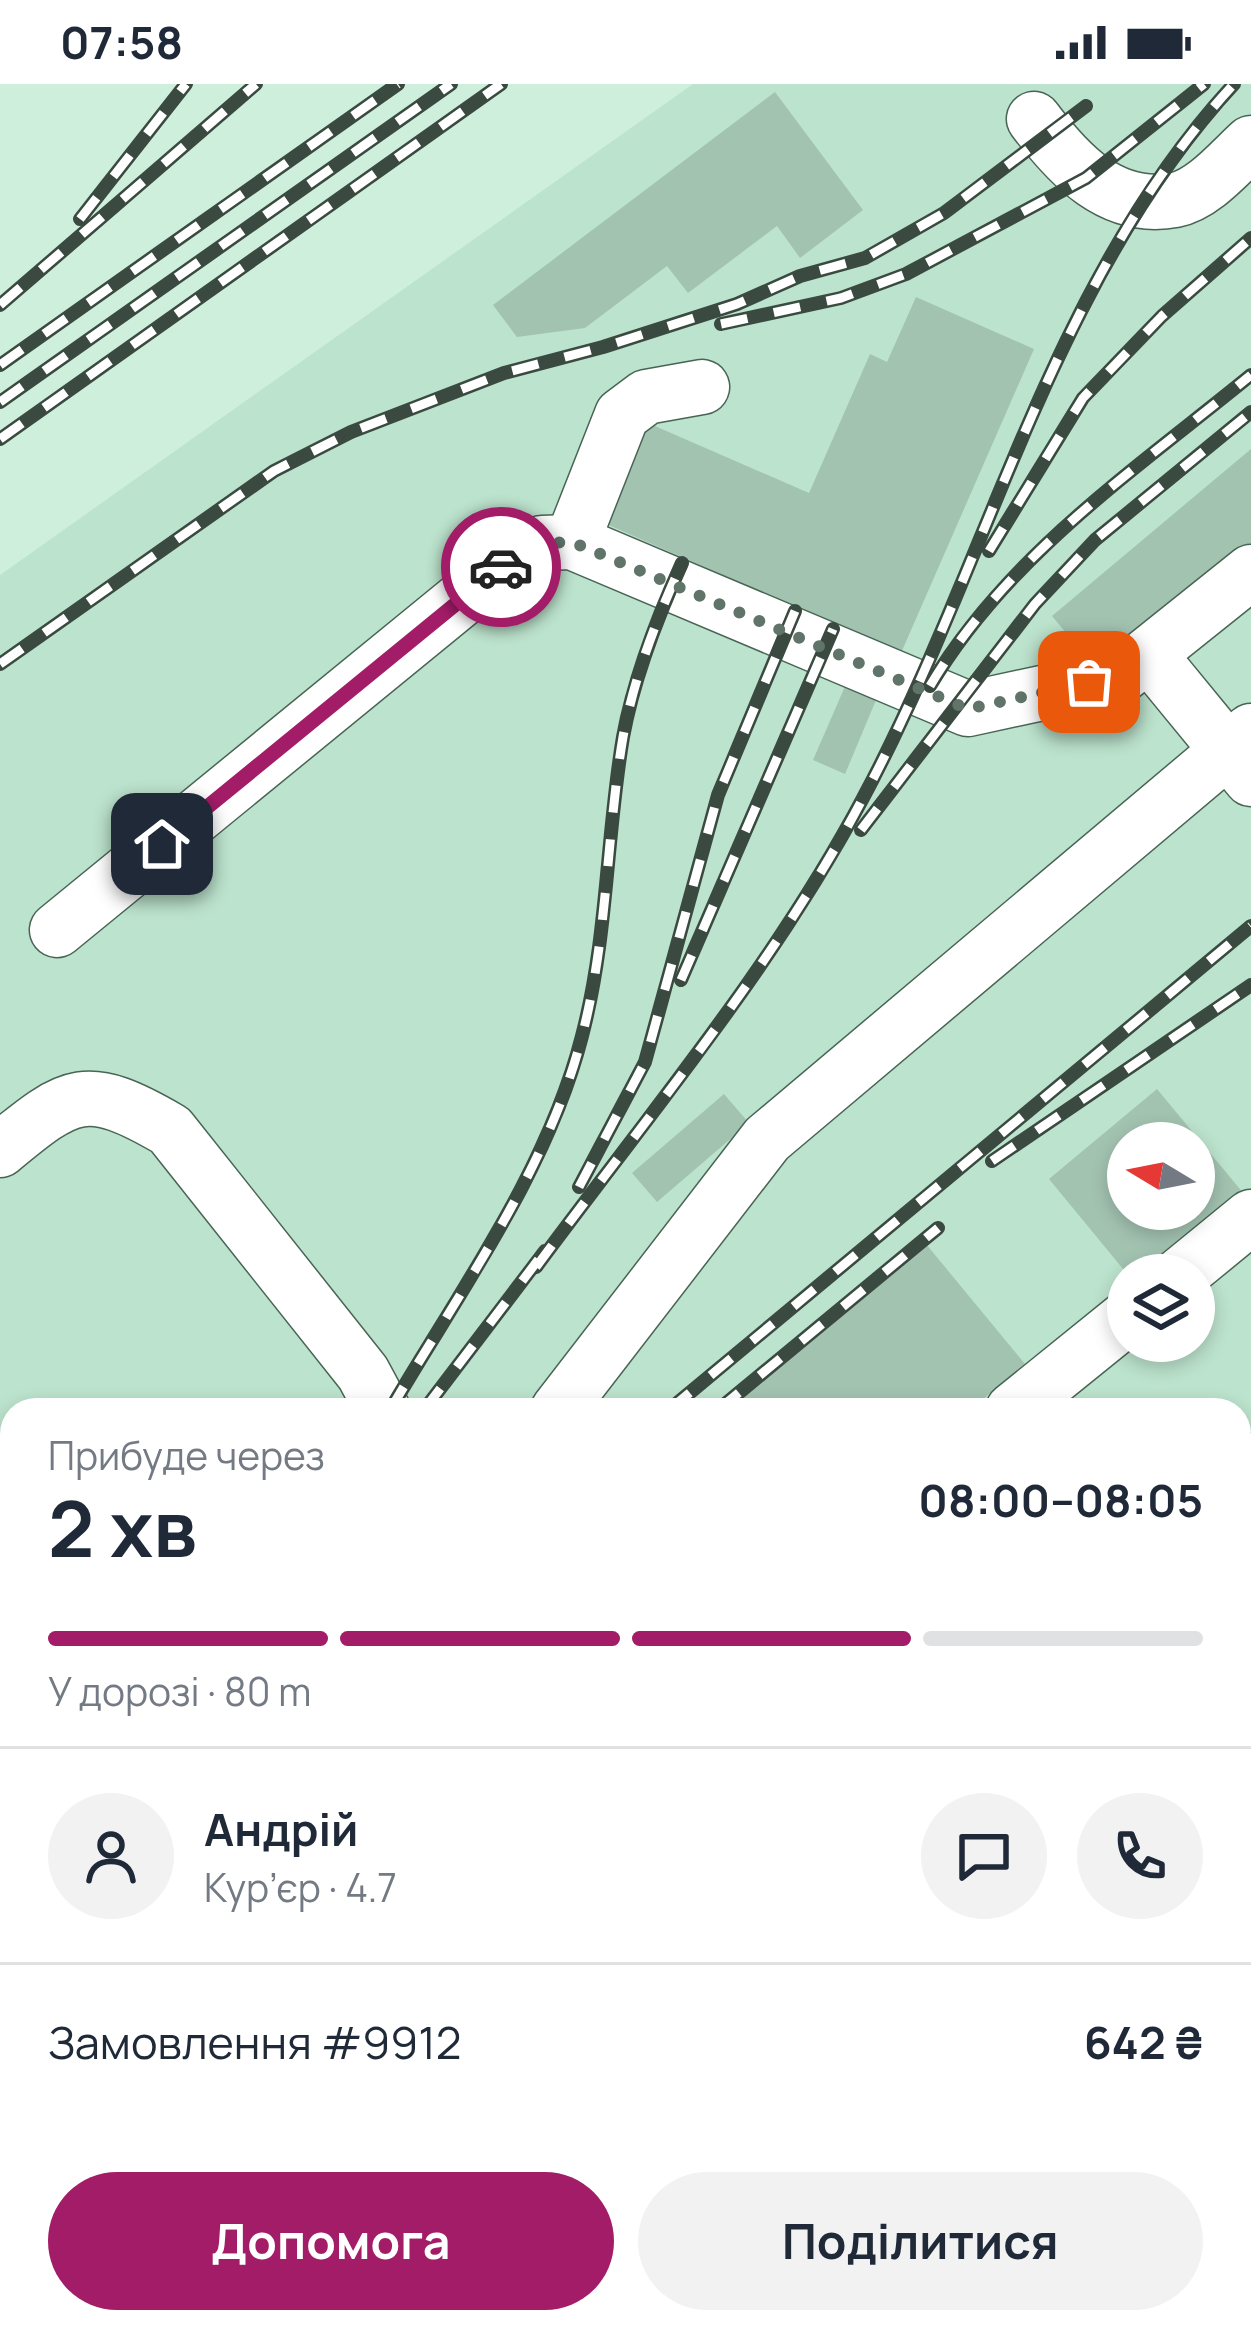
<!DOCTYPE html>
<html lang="uk">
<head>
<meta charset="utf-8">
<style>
	:root { --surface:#fff; --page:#f2f2f3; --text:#1f2937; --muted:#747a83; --line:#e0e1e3; --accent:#a31c67 }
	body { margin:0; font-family:Manrope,sans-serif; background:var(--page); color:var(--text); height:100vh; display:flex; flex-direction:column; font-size:45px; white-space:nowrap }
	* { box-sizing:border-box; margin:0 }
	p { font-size:39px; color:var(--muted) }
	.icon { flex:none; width:66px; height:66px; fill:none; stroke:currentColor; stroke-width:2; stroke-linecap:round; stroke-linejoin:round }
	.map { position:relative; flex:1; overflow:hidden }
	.details { position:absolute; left:0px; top:1314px; width:1251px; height:936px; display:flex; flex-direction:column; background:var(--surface); border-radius:36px 36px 0 0; box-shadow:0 6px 18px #0003 }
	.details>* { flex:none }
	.needle { width:78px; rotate:280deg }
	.buttons { position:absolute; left:1107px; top:1038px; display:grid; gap:24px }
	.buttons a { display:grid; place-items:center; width:108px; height:108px; border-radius:50%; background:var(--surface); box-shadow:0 6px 18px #0003; font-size:60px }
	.pin { position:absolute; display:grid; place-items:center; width:102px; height:102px; color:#fff; margin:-51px; border-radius:24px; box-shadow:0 6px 18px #0006 }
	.courier { position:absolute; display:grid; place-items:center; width:120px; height:120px; margin:-60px; border:9px solid #a31c67; border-radius:50%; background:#fff; color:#222; box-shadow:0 3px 15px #0007 }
	.overview em { font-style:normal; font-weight:700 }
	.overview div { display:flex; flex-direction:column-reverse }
	.overview { display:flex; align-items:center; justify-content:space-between; height:204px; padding:0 48px }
	h1 { font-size:78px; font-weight:700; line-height:90px }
	.bar { display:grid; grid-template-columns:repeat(4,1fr); gap:18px 12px; align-content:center; height:144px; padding:0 48px }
	.bar i { height:15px; border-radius:9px; background:var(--line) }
	.bar .active { background:var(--accent) }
	.bar p { grid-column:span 4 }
	.line { display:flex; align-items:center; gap:30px; padding:0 48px; border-top:3px solid var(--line) }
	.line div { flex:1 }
	.round { display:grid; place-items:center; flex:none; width:126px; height:126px; border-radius:63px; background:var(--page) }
	.action { display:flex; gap:24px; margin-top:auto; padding:24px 48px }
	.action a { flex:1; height:138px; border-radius:72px; background:var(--accent); color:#fff; font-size:48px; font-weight:700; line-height:138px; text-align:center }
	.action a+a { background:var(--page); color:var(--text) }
	.status { display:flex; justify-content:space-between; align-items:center; height:84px; padding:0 60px; background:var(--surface); direction:ltr }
	.status svg { height:33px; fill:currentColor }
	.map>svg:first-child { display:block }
	.built { fill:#bce3cd; fill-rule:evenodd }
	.building { fill:#a3c3b1; fill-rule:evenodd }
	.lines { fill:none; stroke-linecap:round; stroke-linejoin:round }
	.minor-casing { stroke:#486455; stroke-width:57 }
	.minor { stroke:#fff; stroke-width:54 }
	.rail-casing { stroke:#3b4a41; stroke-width:14 }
	.rail { stroke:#fff; stroke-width:9; stroke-dasharray:27; stroke-linecap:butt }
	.done { stroke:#607469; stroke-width:12; stroke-dasharray:0 21.6 }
	.route { stroke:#a31c67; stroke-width:15 }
</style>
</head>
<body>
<div class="status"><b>07:58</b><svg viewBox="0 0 49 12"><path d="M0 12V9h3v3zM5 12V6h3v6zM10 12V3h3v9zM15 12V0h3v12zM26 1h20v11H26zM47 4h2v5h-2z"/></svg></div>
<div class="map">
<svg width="1251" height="2250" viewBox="0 0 1251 2250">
	<rect width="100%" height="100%" fill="#cfefdd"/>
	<path class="built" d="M 693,0 L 1251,0 L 1251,2250 L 0,2250 L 0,491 ZM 1128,1059 L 1194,1059 L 1194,1125 L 1128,1125 ZM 1128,1191 L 1194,1191 L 1194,1257 L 1128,1257 ZM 12,1326 L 1239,1326 L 1239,2238 L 12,2238 Z"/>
	<g class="building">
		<path d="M 775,8 L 863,126 L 800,174 L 777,142 L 688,209 L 667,182 L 585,244 L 517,253 L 493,221 Z"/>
		<path d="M 916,213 L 1034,265 L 901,569 L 604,439 L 648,339 L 809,409 L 870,270 L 887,278 Z"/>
		<path d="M 1251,365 L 1251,465 L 1101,591 L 1052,532 Z"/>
		<path d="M 853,584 L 884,597 L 845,690 L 813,676 Z"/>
		<path d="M 1157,1005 L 1249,1116 L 1159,1191 L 1128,1191 L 1049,1095 ZM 1128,1059 L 1194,1059 L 1194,1125 L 1128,1125 Z"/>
		<path d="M 724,1010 L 749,1039 L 657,1118 L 632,1089 Z"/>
		<path d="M 926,1160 L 1025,1280 L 970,1326 L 726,1326 Z"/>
		<path d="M 1251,1861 L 1251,1995 L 1239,2005 L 1239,1872 Z"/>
	</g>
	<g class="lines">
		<defs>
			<g id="minor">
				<path d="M 1034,35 C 1068,80 1111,128 1175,116 C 1204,110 1230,78 1251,59"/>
				<path d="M 572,458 L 622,331 L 646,313 L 702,303"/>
				<path d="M 1150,572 L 1251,695"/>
				<path d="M 57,846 L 512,474 L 542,459 L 572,458 L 968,625 L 1121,592 L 1251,488"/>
				<path d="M 0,1066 C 71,1007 86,997 170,1046 L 363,1289 L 383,1326"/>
				<path d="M 1180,1191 L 1251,1133"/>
				<path d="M 558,1326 L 767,1055 L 1251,647"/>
				<path d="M 1013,1326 L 1128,1233"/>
				<path d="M 0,1682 L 12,1672"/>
				<path d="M 919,2238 L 987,2250"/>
			</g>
		</defs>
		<use href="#minor" class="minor-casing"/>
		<use href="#minor" class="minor"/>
		<defs>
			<g id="rail">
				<path d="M 80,135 L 186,0"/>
				<path d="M 0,221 L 256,0"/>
				<path d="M 721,240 L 841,214 L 906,190 L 1086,94 L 1204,0"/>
				<path d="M 0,281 L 398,0"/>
				<path d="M 0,318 L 451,0"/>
				<path d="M 0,355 L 501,0"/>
				<path d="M 989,467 L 1083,314 L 1162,232 L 1251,154"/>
				<path d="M 0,580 L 274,387 L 351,348 L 504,289 L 603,263 L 737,220 L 800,192 L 865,174 L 944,129 L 1086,22"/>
				<path d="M 930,602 C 1007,472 1136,385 1251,291"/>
				<path d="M 861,746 L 1035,520 L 1095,456 L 1251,328"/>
				<path d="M 681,896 L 833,545"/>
				<path d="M 992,1077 L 1251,901"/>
				<path d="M 579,1103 L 645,978 L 718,711 L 795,527"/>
				<path d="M 536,1183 C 649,1030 774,882 863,714 C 988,481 1051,197 1234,0"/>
				<path d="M 390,1326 C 459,1208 548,1086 582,952 C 608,853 606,753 623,653 C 634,593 657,534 682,479"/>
				<path d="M 424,1326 L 545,1167"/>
				<path d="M 669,1326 L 1251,842"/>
				<path d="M 718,1326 L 938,1144"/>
				<path d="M 1239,1365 L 1251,1355"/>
				<path d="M 1239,1407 L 1251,1397"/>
				<path d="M 1239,1482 L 1251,1472"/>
				<path d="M 1239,1747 L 1251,1737"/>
				<path d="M 0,1800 L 12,1792"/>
				<path d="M 1239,1822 L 1251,1812"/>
				<path d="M 0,1858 L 12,1851"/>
				<path d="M 0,1913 L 12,1904"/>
				<path d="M 0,2098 L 12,2097"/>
				<path d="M 0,2122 L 12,2122"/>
				<path d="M 0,2155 L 12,2157"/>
				<path d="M 1239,2161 L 1251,2156"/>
				<path d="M 0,2186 L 12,2188"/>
				<path d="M 0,2217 L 12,2219"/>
				<path d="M 115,2238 L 179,2250"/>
				<path d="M 288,2238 L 355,2250"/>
				<path d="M 464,2238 L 564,2250"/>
				<path d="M 0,2246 L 17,2250"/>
				<path d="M 880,2250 L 973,2238"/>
				<path d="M 1184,2250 L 1251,2239"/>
			</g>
		</defs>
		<use href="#rail" class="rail-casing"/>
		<use href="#rail" class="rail"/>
	</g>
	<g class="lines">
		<path class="done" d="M 501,483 L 542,459 L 572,458 L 968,625 L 1089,598"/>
		<path class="route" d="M 162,760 L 501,483"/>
	</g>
</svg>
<div class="buttons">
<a><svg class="needle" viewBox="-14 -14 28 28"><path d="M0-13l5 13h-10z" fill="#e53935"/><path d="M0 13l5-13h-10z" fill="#747a83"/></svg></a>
<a><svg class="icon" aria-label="layers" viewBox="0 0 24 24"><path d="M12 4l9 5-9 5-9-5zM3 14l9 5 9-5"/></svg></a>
</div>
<div class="pin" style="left:1089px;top:598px;background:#ea580c"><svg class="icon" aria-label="bag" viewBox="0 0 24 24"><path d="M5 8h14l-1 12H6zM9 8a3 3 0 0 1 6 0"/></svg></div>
<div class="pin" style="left:162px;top:760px;background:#1f2937"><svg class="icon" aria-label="home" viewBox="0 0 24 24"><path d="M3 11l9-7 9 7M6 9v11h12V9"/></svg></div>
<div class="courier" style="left:501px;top:483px"><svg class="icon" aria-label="car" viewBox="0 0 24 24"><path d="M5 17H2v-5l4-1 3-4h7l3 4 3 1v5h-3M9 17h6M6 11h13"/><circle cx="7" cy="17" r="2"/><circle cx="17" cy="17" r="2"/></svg></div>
<section class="details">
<div class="overview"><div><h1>2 хв</h1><p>Прибуде через</p></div><em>08:00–08:05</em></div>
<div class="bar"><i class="active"></i><i class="active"></i><i class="active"></i><i></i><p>У дорозі · 80 m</p></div>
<div class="line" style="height:216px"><a class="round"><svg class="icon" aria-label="person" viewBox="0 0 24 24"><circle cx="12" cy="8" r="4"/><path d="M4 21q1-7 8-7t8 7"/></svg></a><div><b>Андрій</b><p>Кур’єр · 4.7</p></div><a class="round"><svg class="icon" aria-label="chat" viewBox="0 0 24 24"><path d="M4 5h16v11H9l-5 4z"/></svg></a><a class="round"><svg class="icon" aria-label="phone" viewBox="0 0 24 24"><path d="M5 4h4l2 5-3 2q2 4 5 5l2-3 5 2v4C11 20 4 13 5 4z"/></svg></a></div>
<div class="line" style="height:156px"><div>Замовлення #9912</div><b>642 ₴</b></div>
<div class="action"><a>Допомога</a><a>Поділитися</a></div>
</section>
</div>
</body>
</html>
